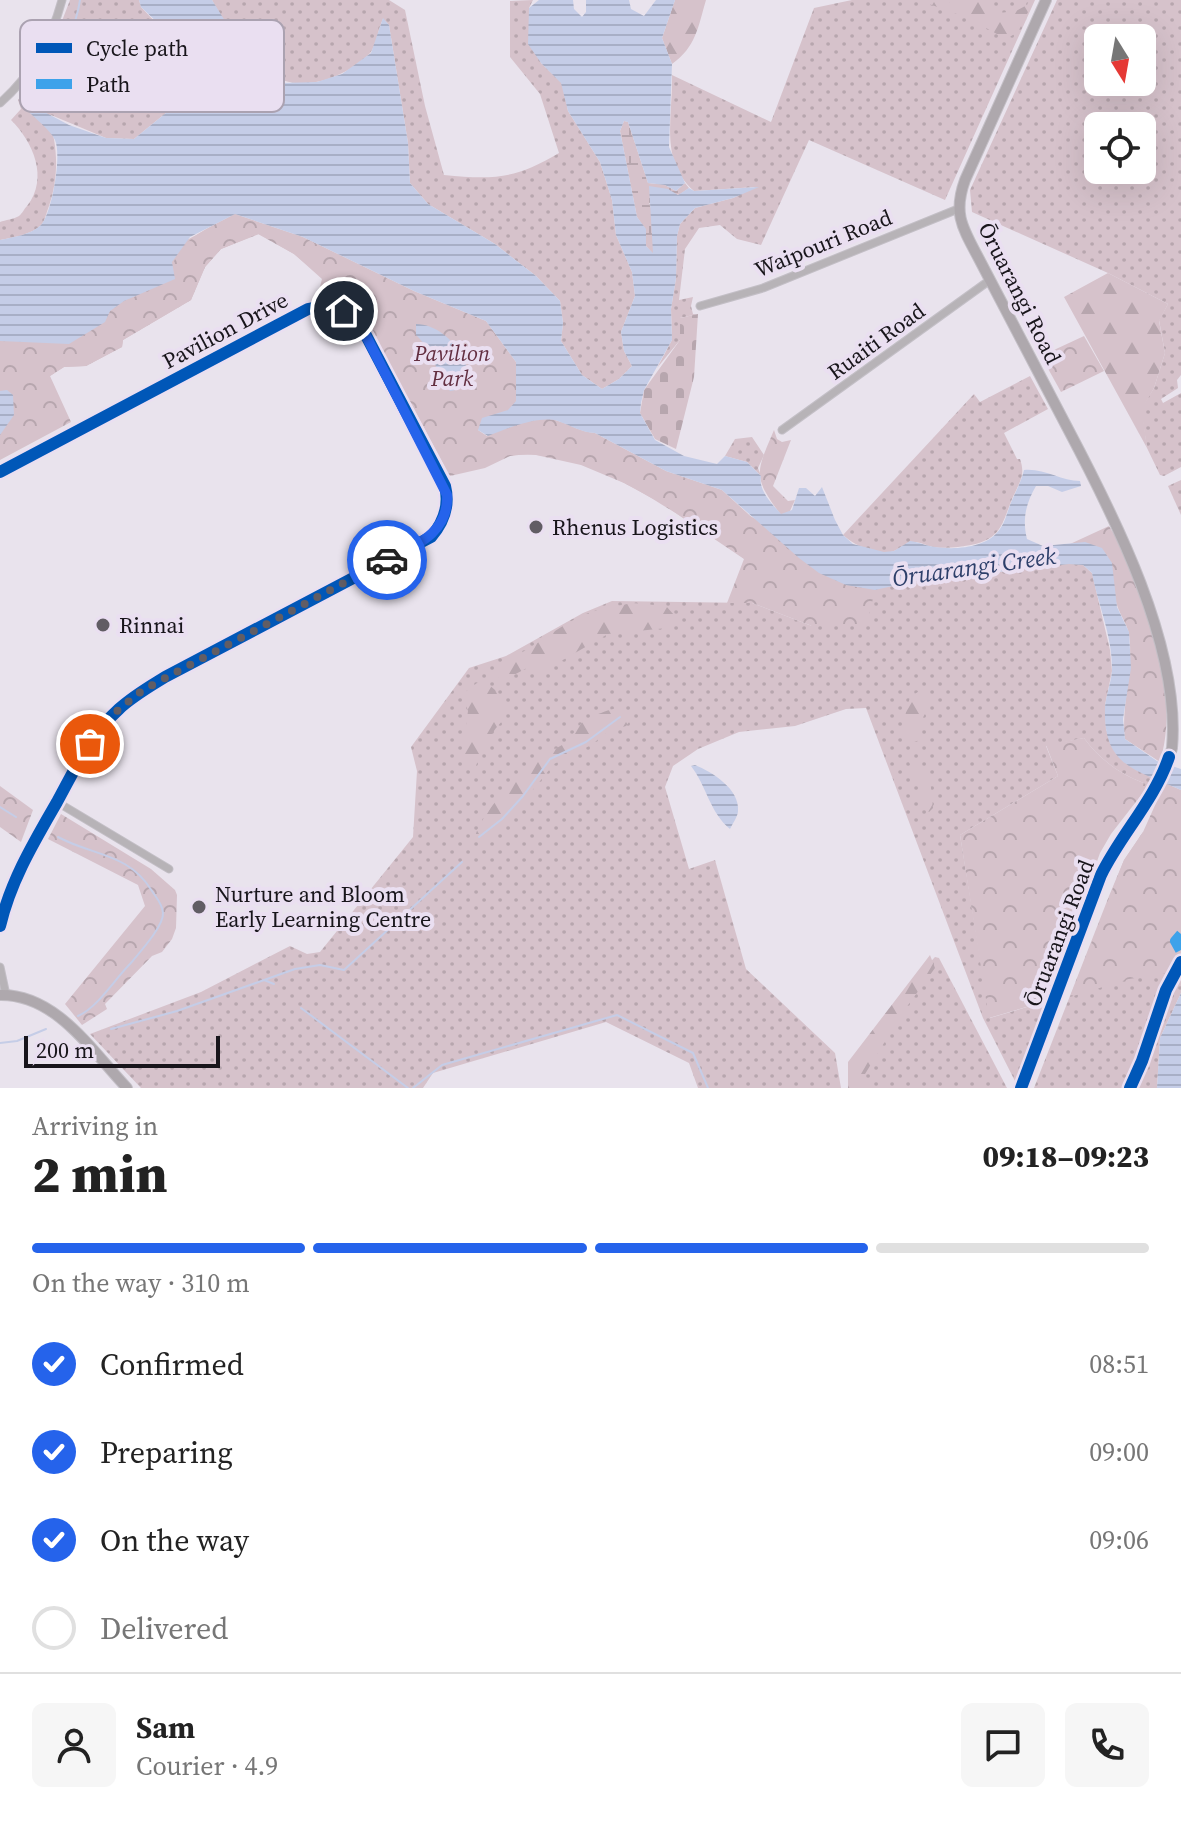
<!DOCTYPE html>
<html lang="en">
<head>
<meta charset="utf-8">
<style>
	:root { --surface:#fff; --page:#f6f6f6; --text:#222; --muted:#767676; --line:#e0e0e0; --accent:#2563eb }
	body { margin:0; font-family:"Source Serif 4",serif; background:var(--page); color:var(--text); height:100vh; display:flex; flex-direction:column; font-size:30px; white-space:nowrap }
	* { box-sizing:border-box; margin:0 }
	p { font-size:26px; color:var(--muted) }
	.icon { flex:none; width:44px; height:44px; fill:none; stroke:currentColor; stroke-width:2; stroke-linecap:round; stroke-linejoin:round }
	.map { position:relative; height:1088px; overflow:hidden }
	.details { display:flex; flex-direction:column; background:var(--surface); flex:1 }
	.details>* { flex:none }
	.needle { width:52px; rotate:169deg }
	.fabs { position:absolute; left:1084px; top:24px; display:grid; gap:16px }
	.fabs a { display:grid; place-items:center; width:72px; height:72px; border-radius:12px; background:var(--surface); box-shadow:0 8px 32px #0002; font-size:40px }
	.scale { position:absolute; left:24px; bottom:20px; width:196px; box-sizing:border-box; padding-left:8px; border:4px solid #18151b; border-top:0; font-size:22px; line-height:28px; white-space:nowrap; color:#18151b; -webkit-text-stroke:6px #eadff1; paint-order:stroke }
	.pin { position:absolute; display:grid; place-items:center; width:68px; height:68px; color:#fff; margin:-34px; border:4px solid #fff; border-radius:50%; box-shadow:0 2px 8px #0007 }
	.courier { position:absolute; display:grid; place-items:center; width:80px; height:80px; margin:-40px; border:6px solid #2563eb; border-radius:50%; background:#fff; color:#222; box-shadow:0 2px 10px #0007 }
	.headline em { font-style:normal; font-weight:800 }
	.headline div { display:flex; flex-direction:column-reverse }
	.headline { display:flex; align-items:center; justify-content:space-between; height:136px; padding:0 32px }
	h1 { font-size:52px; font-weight:800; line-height:60px }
	.bar { display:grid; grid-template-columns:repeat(4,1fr); gap:12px 8px; align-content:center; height:96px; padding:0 32px }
	.bar i { height:10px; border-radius:6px; background:var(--line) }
	.bar .on { background:var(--accent) }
	.bar p { grid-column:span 4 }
	.line { display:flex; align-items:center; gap:20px; padding:0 32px; border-top:2px solid var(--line) }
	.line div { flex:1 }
	.round { display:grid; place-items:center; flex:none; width:84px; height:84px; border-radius:12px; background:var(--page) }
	ol { padding:0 32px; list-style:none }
	li { display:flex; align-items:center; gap:24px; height:88px }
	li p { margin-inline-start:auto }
	li .icon { padding:8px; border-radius:50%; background:var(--accent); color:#fff; stroke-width:4 }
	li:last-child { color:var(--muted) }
	li i { width:44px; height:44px; border:4px solid var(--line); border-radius:50% }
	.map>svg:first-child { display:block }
	.grass { fill:url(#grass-dots); fill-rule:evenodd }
	.forest { fill:url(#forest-firs) }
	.wetland { fill:url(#wetland-marsh) }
	.cemetery { fill:url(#cemetery-stones) }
	.park { fill:url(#park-crowns) }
	.water { fill:url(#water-rules) }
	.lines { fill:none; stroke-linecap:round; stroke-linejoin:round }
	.stream { stroke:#c5cde7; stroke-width:2 }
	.street-casing { stroke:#c3bfc6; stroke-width:9 }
	.secondary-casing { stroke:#c3bfc6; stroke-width:12 }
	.street { stroke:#b7b3b7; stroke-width:7 }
	.secondary { stroke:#aea8ad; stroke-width:10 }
	.quiet { stroke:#3da2ea; stroke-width:10; stroke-dasharray:20 10; stroke-linecap:butt }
	.cycleway-casing { stroke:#eadff1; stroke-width:17 }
	.cycleway { stroke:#0057b8; stroke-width:12 }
	.done { stroke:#615d64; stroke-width:8; stroke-dasharray:0 14.4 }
	.route { stroke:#2563eb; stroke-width:10 }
	.poi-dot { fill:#615d64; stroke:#eadff1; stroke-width:3 }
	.labels { text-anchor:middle; stroke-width:8; stroke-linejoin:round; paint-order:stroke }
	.street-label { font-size:22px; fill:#18151b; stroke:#eadff1 }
	.park-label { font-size:22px; font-style:italic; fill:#632f41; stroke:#eadff1 }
	.poi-label { font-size:22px; fill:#18151b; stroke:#eadff1; text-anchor:start }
	.water-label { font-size:24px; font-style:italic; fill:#2d3f6a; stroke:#eadff1 }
	.key { fill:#eadff1; stroke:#aba2b1; stroke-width:2 }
	.key-label { font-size:22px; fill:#18151b }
</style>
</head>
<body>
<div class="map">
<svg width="1181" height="1088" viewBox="0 0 1181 1088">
	<defs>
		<pattern id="grass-dots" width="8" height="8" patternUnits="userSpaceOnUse" patternTransform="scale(2)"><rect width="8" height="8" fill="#d6c2cb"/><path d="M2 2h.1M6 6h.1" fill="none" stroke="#b7a6ae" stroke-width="1.8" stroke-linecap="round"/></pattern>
		<pattern id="forest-firs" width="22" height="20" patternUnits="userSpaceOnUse" patternTransform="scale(2)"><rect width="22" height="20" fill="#d6c2cb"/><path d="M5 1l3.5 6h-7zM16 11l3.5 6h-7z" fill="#b7a6ae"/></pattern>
		<pattern id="wetland-marsh" width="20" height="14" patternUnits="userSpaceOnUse" patternTransform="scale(2)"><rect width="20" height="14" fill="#d6c2cb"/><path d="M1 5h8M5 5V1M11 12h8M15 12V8" fill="none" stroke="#b7a6ae"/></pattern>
		<pattern id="cemetery-stones" width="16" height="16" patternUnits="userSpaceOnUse" patternTransform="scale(2)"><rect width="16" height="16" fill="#d6c2cb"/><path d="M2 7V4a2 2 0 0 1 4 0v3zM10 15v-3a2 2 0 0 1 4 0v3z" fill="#b7a6ae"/></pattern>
		<pattern id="park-crowns" width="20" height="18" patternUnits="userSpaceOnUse" patternTransform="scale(2)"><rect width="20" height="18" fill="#d6c2cb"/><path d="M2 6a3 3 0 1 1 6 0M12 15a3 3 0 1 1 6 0" fill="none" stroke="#b7a6ae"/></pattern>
		<pattern id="water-rules" width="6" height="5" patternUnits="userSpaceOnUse" patternTransform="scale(2)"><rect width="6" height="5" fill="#c5cde7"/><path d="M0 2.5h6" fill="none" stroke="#a8afc6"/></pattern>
	</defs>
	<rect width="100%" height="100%" fill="#e9e3ed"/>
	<g class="grass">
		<path d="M 70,0 L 139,0 L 141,7 L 158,25 L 183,47 L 191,68 L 183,99 L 134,139 L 106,138 L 51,115 L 49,118 C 58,149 59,176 49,206 C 47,211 45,220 42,224 C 32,235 14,237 0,240 L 0,222 C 5,220 14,219 19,216 C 22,214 24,209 27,206 C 49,178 33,142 11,120 L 21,109 L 18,100 L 49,55 Z"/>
		<path d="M 212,0 L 389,0 L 405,10 L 425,106 L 444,175 C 494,180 515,179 559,153 L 540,94 L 510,57 L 510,1 L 533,0 L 529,8 L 541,63 L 562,83 L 568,111 L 600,162 L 612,200 L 616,235 L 632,272 L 635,296 L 621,332 L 624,351 L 632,366 L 619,379 L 602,389 L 582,375 L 561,341 L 563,323 L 560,301 L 536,276 L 495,244 L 428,204 L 410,183 L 408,143 L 389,25 L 383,19 C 378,28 377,45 370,53 C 360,65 342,74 328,79 C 265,99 238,46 212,0 Z"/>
		<path d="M 852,0 L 1035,0 L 945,200 L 809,140 L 761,245 L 737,239 L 720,225 L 699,228 L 685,249 L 679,300 L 693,297 L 691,306 L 693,314 L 698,314 L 680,318 L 680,340 L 657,368 L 672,340 L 671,309 L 676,278 L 677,236 L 680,224 L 695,208 L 733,198 L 756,187 L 694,191 C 659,160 673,118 672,75 L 771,122 L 814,8 Z"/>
		<path d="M 1057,0 L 1181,0 L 1181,375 L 1177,380 L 1178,388 L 1161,399 L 1163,403 L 1181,393 L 1181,467 L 1164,476 L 1160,475 L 1147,448 L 1141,409 L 1154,388 L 1165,353 L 1159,320 L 1168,304 L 1108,273 L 972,212 L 970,190 ZM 1098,38 L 1142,38 L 1142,82 L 1098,82 ZM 1098,126 L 1142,126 L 1142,170 L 1098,170 Z"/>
		<path d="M 235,214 L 555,420 L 894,587 L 915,581 L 1069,564 L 1083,565 L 1092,573 L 1110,650 L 1112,671 L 1105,705 L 1106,730 L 1154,777 L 1149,785 C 1121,775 1101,761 1084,738 L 1046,746 L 1058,776 L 960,835 L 990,1018 L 1047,1001 L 1016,1083 L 983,1018 L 866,708 L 846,709 L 795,726 L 739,732 L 698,749 L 673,766 L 665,787 L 689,869 L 715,860 L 746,969 L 835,1053 L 841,1088 L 698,1088 L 689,1063 L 606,1022 L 433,1073 L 423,1088 L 141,1088 L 90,1034 L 201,992 L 290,946 L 307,954 L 320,952 L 413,837 L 417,771 L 411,747 L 469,668 L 506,656 L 583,613 L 612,601 L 752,603 L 812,626 C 790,604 769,581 747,561 C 733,549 716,540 701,530 C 649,495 575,446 510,456 L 421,359 L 294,254 L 259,234 L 221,249 L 205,267 L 191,300 L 123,340 L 122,347 L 86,366 L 64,367 L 50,376 L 0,341 Z"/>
		<path d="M 1030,376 L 1048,409 L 1004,433 L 1017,459 L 1020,459 C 1026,476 1019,483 1012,499 C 1002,524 1001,539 971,545 C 959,547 946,549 934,547 C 928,546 922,543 916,542 C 905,542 903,547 894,551 C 878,557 854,545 843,535 L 974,394 L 980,402 Z"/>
		<path d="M 752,437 L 764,455 L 758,468 L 761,476 L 747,462 L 725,456 L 735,439 Z"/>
		<path d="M 1181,480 L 1181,515 L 1168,486 Z"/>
		<path d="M 1143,832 L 1181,958 L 1181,993 L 1160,1038 L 1157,1088 L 1034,1088 L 1109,896 L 1124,860 Z"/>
		<path d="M 935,957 L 939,958 L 1007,1088 L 852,1088 L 918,975 Z"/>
	</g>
	<g class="forest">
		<path d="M 675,0 L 706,0 C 698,27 696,47 672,64 L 662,38 Z"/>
		<path d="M 918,0 L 942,0 L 962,6 L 962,0 L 990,0 L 999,13 L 1016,11 L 1027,5 L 1029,0 L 1034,0 L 1018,32 L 1006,39 L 968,18 Z"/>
		<path d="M 1108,273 L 1168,304 L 1159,321 L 1165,353 L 1154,388 L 1142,409 L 1147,448 L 1064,297 Z"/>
		<path d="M 632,603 L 666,606 L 682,624 L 667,628 L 608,634 L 542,672 L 527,668 L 504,680 L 494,676 L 494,664 C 524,657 549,632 577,618 C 594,609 613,607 632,603 Z"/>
		<path d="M 477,683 L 488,684 L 495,690 L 506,712 C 503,723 497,725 492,734 C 485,744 480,756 475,768 L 467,767 L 463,747 L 468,711 L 464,699 L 465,692 Z"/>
		<path d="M 921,690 L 932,699 L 917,730 L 921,740 L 913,742 L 903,735 L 902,727 L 910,697 Z"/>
		<path d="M 623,707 L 629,713 L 629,722 L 626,726 L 609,731 L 591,745 L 554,764 L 505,824 L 481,842 L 475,839 C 476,820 518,773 534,760 C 542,753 553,751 562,745 C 571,740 575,729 583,722 C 590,716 613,708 623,707 Z"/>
		<path d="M 906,754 L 930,778 L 933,808 L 929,812 L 922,808 L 921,792 Z"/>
		<path d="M 930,955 L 935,968 L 903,1012 L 865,1074 L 867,1088 L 848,1088 L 848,1062 Z"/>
	</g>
	<path class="wetland" d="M 624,121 L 628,122 L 648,183 L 665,185 L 676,191 L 685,183 L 689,188 L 679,195 L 674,194 L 649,203 L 653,214 L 653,254 L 646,246 L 645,229 L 637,217 L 620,131 Z"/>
	<path class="cemetery" d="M 698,314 L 694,377 L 676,449 L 655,439 L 640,413 L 644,390 L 680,340 L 680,318 Z"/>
	<g class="park">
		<path d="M 235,214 L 303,237 L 414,291 L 486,321 L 516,362 L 516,400 L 508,410 L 478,430 L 487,436 C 506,429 538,415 558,421 C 572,425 580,432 595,433 L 666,471 L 722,490 L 780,543 L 819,573 L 846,585 L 875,590 L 867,624 L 812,626 L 752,603 L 727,603 L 744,559 L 661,503 L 624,483 L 581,465 L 527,453 L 510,456 L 485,468 L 450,476 L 363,315 L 343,301 L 318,294 L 322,279 L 294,254 L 258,234 L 221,249 L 205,267 L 191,300 L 123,340 L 122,347 L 86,366 L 64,367 L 50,376 L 71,422 L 0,460 L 0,341 L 69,344 L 105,322 L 110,311 L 124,301 L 164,285 C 180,239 194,235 235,214 Z"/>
		<path d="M 1084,336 L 1104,371 L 1061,392 L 1041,356 Z"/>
		<path d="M 774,430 L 777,439 L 782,442 L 791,440 L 773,486 L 788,501 L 795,500 L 789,513 L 781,515 C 752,476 756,473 774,430 Z"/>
		<path d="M 1109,526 C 1115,537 1124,546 1129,557 C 1152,615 1180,700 1160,762 L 1125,739 C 1121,705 1134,670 1129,634 C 1127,624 1120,615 1117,605 C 1108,571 1120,540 1070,544 Z"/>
		<path d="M 1084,738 C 1101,761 1121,775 1149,785 L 1111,834 L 1100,853 L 1047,1001 L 989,1018 L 960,835 L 1058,776 L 1046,745 Z"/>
		<path d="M 1165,783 L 1181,790 L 1181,971 L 1129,979 L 1070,997 L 1124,860 L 1143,832 Z"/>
		<path d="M 0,786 L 33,810 L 21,842 L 0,827 Z"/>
		<path d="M 61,814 L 151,869 L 175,890 L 177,895 L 176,928 L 172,939 L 162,952 L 152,956 L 105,1004 L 107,1009 L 82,1025 L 65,1004 L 145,906 L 138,885 L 48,839 Z"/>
	</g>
	<g class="water">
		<path d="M 139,0 L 212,0 L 248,58 L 282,83 L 317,82 L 342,74 L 371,53 L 383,18 L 389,25 L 408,143 L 410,183 L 428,204 L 495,244 L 536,276 L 560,301 L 563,323 L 561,341 L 582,375 L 602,389 L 619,379 L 632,366 L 624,351 L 621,332 L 635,296 L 632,272 L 616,235 L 612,200 L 600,162 L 568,111 L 561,83 L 541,63 L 528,44 L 529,8 L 539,0 L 573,0 L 574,9 L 582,17 L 586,12 L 586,0 L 629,0 L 631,9 L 644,16 L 656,0 L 675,0 L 662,38 L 672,64 L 669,147 L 685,183 L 676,191 L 665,185 L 648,183 L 628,122 L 624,121 L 620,131 L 637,217 L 646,229 L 646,246 L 653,253 L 649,186 L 668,189 L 678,195 L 689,188 L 694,191 L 759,187 L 733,198 L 695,208 L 680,224 L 677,236 L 676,278 L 671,309 L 672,340 L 644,390 L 641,403 L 640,413 L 655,440 L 684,456 L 717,464 L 725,456 L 747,462 L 761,476 C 758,490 772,504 781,514 L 792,510 L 799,488 L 806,488 L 815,496 L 822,487 L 835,520 L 843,535 L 853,544 L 884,552 L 894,551 L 910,541 C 919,542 926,546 935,547 C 956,550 987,548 1000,529 C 1005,522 1007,513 1010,505 C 1015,492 1021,483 1024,470 C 1044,468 1061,481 1080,481 L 1081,486 L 1062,492 L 1048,486 L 1036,486 C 1026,503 1022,519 1027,539 L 1043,546 L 1085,542 L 1102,548 L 1112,563 L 1117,607 L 1129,632 L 1131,668 L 1123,719 L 1125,739 L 1157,761 L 1181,769 L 1181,790 C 1135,769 1103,767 1105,707 C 1106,695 1111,683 1112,671 C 1113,637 1098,605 1092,573 L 1083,565 L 1069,564 L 915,581 L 875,590 L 846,585 L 819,573 L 799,558 L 722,490 L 666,471 L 595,433 C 580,432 572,426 558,421 C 538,415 506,429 488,436 L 478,430 L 482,418 L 508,410 L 516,401 L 516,362 L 486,321 L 414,291 L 303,237 L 235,214 L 190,237 L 172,262 L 175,279 L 124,301 L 110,311 L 105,322 L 69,344 L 0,341 L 0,240 C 14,237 30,235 41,225 C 52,213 62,155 55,140 C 50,129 33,117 25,108 L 37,108 L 69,125 L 106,138 L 134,139 L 183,99 L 191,68 L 183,47 L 141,7 Z"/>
		<path d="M 416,324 C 454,324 490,387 450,391 C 436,373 433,351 416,335 Z"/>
		<path d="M 7,390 L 13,395 L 14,415 L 0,435 L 0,391 Z"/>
		<path d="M 695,765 C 712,772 740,789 738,811 C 738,816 733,823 730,829 C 710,813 706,785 691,766 Z"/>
		<path d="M 1181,993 L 1181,1088 L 1157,1088 L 1160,1038 Z"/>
	</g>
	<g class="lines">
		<g class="stream">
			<path d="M 50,72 C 64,48 76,27 80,0"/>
			<path d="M 0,807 L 16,817"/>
			<path d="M 58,837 C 93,856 129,853 152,891 C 156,897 163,905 163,913 C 164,926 139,953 130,964 C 114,980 98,1007 78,1016"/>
			<path d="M 479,837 L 502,819 L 523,796 L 550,759 L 586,742 L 620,717"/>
			<path d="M 264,980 L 274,984"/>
			<path d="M 301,1008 L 408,1088"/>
			<path d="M 111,1029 L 177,1011 L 295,969 L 320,965 L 344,970 L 462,862"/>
			<path d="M 0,1043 L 17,1041 L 46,1029"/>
			<path d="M 413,1088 L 442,1065 L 617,1015 L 693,1053 L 708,1088"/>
		</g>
		<defs>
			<g id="street">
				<path d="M 0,103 C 32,75 51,41 62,0"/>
				<path d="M 700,306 L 763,288 L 958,209"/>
				<path d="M 782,430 L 990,280"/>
				<path d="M 0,472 L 308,309 C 329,304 345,309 360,324 L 445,486 C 450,506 444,522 431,537 L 165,677 C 149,687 133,696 119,709 C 91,734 75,769 57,802 C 34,842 11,880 0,926"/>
				<path d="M 57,802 L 169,869"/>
				<path d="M 0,967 L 6,995"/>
			</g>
			<g id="secondary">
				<path d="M 0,995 C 56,994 92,1051 127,1088"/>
				<path d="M 1021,1088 L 1101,875 C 1122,832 1161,795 1172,748 C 1181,647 1114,516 1068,429 C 1038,372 1008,314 978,257 C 962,227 953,213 965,180 L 1046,0"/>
			</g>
		</defs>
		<use href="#street" class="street-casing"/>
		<use href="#secondary" class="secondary-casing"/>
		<use href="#street" class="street"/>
		<use href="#secondary" class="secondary"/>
		<path class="quiet" d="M 1181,934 L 1175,941 L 1181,952"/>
		<defs>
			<g id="cycleway">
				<path d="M 0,472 L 308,309 C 329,304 345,309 360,324 L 445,486 C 450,506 444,522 431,537 L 165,677 C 149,687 133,696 119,709 C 91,734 75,769 57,802 C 34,842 11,880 0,926"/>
				<path d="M 1021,1088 L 1101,875 C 1121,834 1154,801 1169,757"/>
				<path d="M 1130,1088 L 1142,1061 L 1166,990 L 1181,962"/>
			</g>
		</defs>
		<use href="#cycleway" class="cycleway-casing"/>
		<use href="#cycleway" class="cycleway"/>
	</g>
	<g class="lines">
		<path class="done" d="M 90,744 L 118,710 L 143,690 L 387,560"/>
		<path class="route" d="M 344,311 L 360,324 L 447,495 C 449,533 416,545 387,560"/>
	</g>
	<g class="poi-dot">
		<circle cx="536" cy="527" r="8"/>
		<circle cx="103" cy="625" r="8"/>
		<circle cx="199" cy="907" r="8"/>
	</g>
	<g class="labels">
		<g class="street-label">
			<text transform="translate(823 243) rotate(-22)" y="8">Waipouri Road</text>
			<text transform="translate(1020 293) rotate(63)" y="8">Ōruarangi Road</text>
			<text transform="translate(225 330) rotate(-28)" y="8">Pavilion Drive</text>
			<text transform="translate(876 341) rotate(-36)" y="8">Ruaiti Road</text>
			<text transform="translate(1059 933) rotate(-69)" y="8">Ōruarangi Road</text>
		</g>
		<g class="park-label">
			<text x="452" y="361">Pavilion<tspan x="452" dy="25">Park</tspan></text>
		</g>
		<g class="poi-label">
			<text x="552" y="535">Rhenus Logistics</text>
			<text x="119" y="633">Rinnai</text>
			<text x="215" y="902">Nurture and Bloom<tspan x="215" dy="25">Early Learning Centre</tspan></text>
		</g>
		<g class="water-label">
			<text transform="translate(974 567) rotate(-8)" y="8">Ōruarangi Creek</text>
		</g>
	</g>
	<rect x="20" y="20" width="264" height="92" rx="12" class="key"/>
	<rect x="36" y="43" width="36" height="10" fill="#0057b8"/>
	<rect x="36" y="79" width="36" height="10" fill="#3da2ea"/>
	<g class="key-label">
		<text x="86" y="56">Cycle path</text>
		<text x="86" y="92">Path</text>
	</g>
</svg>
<div class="fabs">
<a><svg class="needle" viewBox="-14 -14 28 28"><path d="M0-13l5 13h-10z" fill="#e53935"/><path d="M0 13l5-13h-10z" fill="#767676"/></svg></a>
<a><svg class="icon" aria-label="locate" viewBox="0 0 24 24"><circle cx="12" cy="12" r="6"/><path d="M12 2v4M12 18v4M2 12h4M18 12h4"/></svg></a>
</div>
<div class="scale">200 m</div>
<div class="pin" style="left:90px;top:744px;background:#ea580c"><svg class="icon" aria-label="bag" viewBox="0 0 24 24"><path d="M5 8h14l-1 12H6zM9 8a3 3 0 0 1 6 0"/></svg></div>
<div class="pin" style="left:344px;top:311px;background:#1f2937"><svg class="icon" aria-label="home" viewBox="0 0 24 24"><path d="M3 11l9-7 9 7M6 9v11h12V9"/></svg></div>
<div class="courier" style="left:387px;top:560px"><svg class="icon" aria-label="car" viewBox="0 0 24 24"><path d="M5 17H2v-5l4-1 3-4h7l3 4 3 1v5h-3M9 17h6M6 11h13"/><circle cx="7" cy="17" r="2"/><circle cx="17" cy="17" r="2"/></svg></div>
</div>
<section class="details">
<div class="headline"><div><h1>2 min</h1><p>Arriving in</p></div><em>09:18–09:23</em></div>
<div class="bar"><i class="on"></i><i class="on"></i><i class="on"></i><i></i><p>On the way · 310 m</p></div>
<ol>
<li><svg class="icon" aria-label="check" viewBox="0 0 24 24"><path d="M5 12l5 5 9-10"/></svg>Confirmed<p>08:51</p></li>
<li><svg class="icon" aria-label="check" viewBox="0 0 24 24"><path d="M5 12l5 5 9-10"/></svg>Preparing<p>09:00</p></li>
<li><svg class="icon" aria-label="check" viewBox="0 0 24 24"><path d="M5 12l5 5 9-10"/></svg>On the way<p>09:06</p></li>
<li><i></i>Delivered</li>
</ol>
<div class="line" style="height:144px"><a class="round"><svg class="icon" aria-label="person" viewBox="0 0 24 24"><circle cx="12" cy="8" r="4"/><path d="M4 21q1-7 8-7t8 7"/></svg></a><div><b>Sam</b><p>Courier · 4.9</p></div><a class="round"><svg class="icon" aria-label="chat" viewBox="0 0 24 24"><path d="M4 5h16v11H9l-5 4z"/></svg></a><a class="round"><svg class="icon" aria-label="phone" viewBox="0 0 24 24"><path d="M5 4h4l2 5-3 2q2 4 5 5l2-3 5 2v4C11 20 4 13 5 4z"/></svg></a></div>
</section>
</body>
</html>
